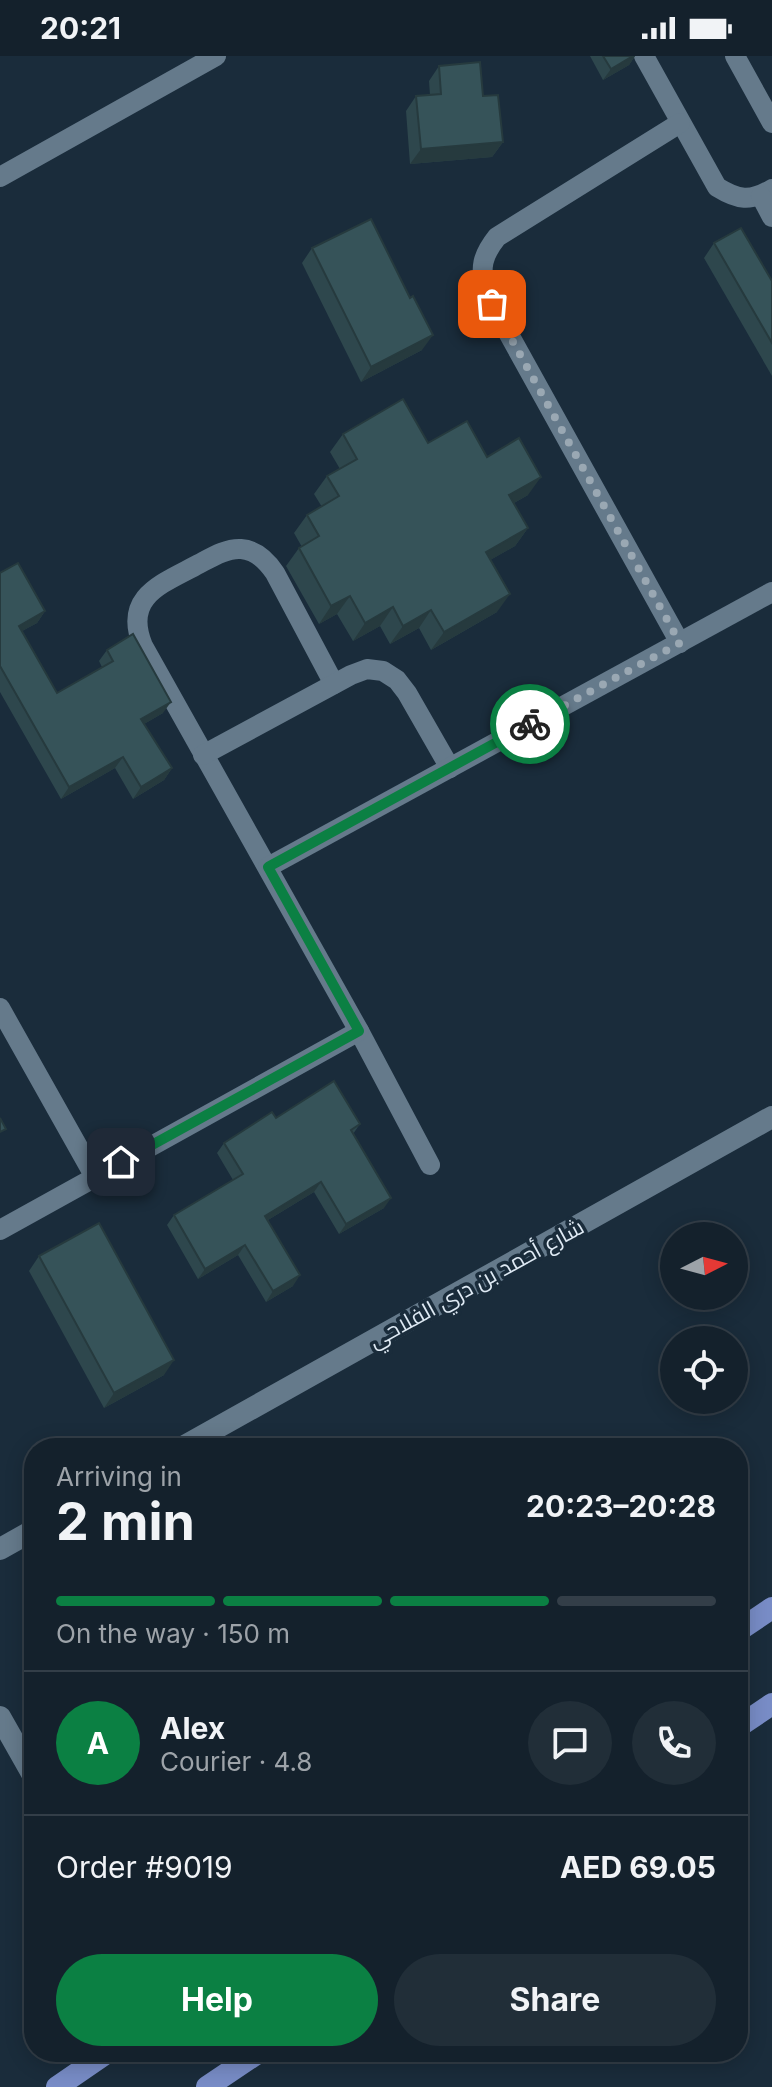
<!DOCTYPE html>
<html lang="en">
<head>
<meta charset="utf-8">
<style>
	:root { --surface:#14212c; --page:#212e38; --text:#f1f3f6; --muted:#9da3a9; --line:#333e48; --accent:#0b8043 }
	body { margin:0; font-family:Inter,Cairo,sans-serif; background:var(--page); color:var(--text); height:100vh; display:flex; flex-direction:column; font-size:30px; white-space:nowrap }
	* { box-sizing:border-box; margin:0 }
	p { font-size:26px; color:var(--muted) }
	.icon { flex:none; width:44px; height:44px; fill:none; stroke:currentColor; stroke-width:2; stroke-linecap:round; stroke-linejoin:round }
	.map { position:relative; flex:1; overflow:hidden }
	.details { position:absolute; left:24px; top:1382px; width:724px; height:624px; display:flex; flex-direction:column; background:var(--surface); border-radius:32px; box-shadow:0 4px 20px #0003,0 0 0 2px var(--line) }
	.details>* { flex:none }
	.needle { width:52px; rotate:84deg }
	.buttons { position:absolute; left:660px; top:1166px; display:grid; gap:16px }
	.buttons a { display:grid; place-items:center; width:88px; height:88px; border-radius:50%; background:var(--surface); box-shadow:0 4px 20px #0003,0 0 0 2px var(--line); font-size:40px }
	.pin { position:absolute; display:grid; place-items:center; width:68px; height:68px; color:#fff; margin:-34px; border-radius:16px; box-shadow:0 4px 12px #0006 }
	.courier { position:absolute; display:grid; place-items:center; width:80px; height:80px; margin:-40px; border:6px solid #0b8043; border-radius:50%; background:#fff; color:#222; box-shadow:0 2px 10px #0007 }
	.summary em { font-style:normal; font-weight:700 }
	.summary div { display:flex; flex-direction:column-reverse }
	.summary { display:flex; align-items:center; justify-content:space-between; height:136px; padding:0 32px }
	h1 { font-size:52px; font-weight:700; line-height:60px }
	.bar { display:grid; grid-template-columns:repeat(4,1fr); gap:12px 8px; align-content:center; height:96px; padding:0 32px }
	.bar i { height:10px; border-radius:6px; background:var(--line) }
	.bar .on { background:var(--accent) }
	.bar p { grid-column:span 4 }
	.line { display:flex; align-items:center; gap:20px; padding:0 32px; border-top:2px solid var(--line) }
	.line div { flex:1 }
	.round { display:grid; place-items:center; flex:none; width:84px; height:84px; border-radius:42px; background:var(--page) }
	.button { display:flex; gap:16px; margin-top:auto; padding:16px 32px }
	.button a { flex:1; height:92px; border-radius:48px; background:var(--accent); color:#fff; font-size:32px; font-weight:700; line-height:92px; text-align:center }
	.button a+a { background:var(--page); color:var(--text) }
	.status { display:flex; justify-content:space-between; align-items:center; height:56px; padding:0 40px; background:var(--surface); direction:ltr }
	.status svg { height:22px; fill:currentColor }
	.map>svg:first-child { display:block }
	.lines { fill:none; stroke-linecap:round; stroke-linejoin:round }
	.service { stroke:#657a8b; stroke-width:20 }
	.minor { stroke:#657a8b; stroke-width:22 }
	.primary { stroke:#788cc6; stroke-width:22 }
	.wall { fill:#2e474d }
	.shaded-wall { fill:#263a3e }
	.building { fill:#365359; stroke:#263a3e; stroke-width:2 }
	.done { stroke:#9aa8b3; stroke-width:8; stroke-dasharray:0 14.4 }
	.route { stroke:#0b8043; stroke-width:10 }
	.labels { text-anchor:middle; stroke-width:7; stroke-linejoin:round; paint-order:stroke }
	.street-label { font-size:22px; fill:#dfeaf4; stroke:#1a2c3b }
</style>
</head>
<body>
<div class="status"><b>20:21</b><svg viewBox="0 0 49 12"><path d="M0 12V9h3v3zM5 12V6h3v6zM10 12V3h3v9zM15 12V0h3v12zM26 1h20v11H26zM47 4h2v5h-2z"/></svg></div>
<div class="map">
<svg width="772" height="2031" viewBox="0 0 772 2031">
	<rect width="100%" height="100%" fill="#1a2c3b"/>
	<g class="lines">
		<g class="service">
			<path d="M 644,0 L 717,131 C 738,144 750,146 772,133"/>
			<path d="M 735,0 L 772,67"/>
			<path d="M 0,121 L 216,0"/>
			<path d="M 761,140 L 772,161"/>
			<path d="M 680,587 L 485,235 C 480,211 482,200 497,181 L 680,67"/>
			<path d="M 334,628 L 275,517 C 267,505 257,494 241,493 C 225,492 209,503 195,510 C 159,529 123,542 143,590 L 359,975 L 430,1109"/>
			<path d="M 203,699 L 351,619 L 367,613 L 383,615 L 397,624 L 407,637 L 450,712"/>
			<path d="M 268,811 L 772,536"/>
			<path d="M 0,952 L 95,1121"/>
			<path d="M 0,1174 L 359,975"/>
		</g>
		<g class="minor">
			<path d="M 181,1392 L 772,1061"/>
			<path d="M 0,1493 L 34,1474"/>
			<path d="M 0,1661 L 34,1721"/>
		</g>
		<g class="primary">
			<path d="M 738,1575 L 772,1552"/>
			<path d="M 738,1671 L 772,1648"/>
			<path d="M 57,2031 L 108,1996"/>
			<path d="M 207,2031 L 259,1996"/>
		</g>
	</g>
	<g class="wall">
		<path d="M 590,0 L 635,0 L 629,9 L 603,24 Z"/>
		<path d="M 439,10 L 483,40 L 503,86 L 492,101 L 410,108 L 406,55 L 416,40 L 430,39 L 429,25 Z"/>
		<path d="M 714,187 L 772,225 L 772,320 L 704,202 Z"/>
		<path d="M 312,192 L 422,294 L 361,326 L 302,207 Z"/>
		<path d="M 343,378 L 428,387 L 487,401 L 528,439 L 514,447 L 528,472 L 515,490 L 490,504 L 497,556 L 431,594 L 419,572 L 390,588 L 380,570 L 353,585 L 337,558 L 319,568 L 286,510 L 299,492 L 302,491 L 294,477 L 307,459 L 322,451 L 314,438 L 327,420 L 340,413 L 330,396 Z"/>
		<path d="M 0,517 L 45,555 L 37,567 L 22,575 L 57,637 L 102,611 L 99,605 L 107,594 L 163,657 L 144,668 L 172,712 L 164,724 L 133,743 L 115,712 L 61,743 L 0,636 Z"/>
		<path d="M 276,1062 L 360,1068 L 353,1078 L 384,1152 L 339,1178 L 314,1136 L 268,1164 L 293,1230 L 266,1246 L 238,1199 L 198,1223 L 167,1169 L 174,1159 L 233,1124 L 217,1097 L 224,1087 Z"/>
		<path d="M 39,1200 L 164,1319 L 104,1352 L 29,1215 Z"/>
	</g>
	<g class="shaded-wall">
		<path d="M 633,0 L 635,0 L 629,9 L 603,24 L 611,13 Z"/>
		<path d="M 503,86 L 492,101 L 410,108 L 421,93 Z"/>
		<path d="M 433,279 L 422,294 L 361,326 L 371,311 Z"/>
		<path d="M 541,421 L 528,439 L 496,457 L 509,439 Z"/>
		<path d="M 528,472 L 515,490 L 473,514 L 486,496 Z"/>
		<path d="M 510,538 L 497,556 L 431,594 L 444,576 Z"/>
		<path d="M 350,540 L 337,558 L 319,568 L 331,550 Z"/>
		<path d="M 393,551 L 380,570 L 353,585 L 365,567 Z"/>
		<path d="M 431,554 L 419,572 L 390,588 L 403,570 Z"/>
		<path d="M 45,555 L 37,567 L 11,581 L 19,570 Z"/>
		<path d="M 171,646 L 163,657 L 132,675 L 141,663 Z"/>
		<path d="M 123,701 L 115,712 L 61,743 L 69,731 Z"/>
		<path d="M 172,712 L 164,724 L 133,743 L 141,731 Z"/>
		<path d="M 321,1126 L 314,1136 L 258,1170 L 265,1160 Z"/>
		<path d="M 391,1142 L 384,1152 L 339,1178 L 346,1168 Z"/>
		<path d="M 245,1189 L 238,1199 L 198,1223 L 205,1213 Z"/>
		<path d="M 300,1219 L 293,1230 L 266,1246 L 273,1235 Z"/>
		<path d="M 174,1304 L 164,1319 L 104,1352 L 114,1337 Z"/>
	</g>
	<g class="building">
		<path d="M 603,0 L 633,0 L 611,13 Z"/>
		<path d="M 480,6 L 483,40 L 498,39 L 503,86 L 421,93 L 416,40 L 441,38 L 439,10 Z"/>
		<path d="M 371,163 L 410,242 L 413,240 L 433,279 L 371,311 L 312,192 Z"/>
		<path d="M 741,172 L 772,225 L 772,287 L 714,187 Z"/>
		<path d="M 403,343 L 428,387 L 467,365 L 487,401 L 519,382 L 541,421 L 509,439 L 528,472 L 486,496 L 510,538 L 444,576 L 431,554 L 403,570 L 393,551 L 365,567 L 350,540 L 331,550 L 299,492 L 319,480 L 307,459 L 339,440 L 327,420 L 357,403 L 343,378 Z"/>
		<path d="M 18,507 L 45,555 L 19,570 L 57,637 L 113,605 L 107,594 L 133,578 L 171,646 L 141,663 L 172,712 L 141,731 L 123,701 L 69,731 L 0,610 L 0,517 Z"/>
		<path d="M 334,1025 L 360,1068 L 351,1074 L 391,1142 L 346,1168 L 321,1126 L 265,1160 L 300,1219 L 273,1235 L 245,1189 L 205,1213 L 174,1159 L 243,1118 L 224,1087 L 272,1056 L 276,1062 Z"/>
		<path d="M 0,1062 L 6,1073 L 0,1076 Z"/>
		<path d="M 99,1167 L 174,1304 L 114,1337 L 39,1200 Z"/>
	</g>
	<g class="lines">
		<path class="done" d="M 492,248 L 680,587 L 530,668"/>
		<path class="route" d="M 121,1106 L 359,975 L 268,811 L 530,668"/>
	</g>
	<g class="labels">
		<g class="street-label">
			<text transform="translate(476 1227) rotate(-29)" y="8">شارع أحمد بن دري الفلاحي</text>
		</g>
	</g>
</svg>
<div class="buttons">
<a><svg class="needle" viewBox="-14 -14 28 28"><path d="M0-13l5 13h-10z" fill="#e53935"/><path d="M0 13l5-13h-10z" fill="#9da3a9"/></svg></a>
<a><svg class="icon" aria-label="locate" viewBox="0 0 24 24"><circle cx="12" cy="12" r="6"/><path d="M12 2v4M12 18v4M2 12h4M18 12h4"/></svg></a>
</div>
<div class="pin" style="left:492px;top:248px;background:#ea580c"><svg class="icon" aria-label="bag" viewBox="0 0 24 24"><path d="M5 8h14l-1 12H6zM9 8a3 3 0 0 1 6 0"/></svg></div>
<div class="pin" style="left:121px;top:1106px;background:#1f2937"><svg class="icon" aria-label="home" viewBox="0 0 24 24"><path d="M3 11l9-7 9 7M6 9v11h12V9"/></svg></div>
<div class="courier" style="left:530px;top:668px"><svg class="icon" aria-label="bike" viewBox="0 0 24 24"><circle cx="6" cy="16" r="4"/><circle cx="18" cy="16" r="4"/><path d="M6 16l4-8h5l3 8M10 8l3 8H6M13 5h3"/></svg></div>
<section class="details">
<div class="summary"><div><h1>2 min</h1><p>Arriving in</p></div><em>20:23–20:28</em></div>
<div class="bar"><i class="on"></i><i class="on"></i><i class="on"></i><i></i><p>On the way · 150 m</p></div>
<div class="line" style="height:144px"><b class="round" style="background:var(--accent);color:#fff">A</b><div><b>Alex</b><p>Courier · 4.8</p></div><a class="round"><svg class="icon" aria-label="chat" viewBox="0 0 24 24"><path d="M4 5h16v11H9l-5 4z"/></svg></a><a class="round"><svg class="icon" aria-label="phone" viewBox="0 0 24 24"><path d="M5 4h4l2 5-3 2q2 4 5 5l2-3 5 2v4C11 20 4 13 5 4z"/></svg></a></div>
<div class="line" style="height:104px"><div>Order #9019</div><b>AED 69.05</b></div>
<div class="button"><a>Help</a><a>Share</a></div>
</section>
</div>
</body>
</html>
